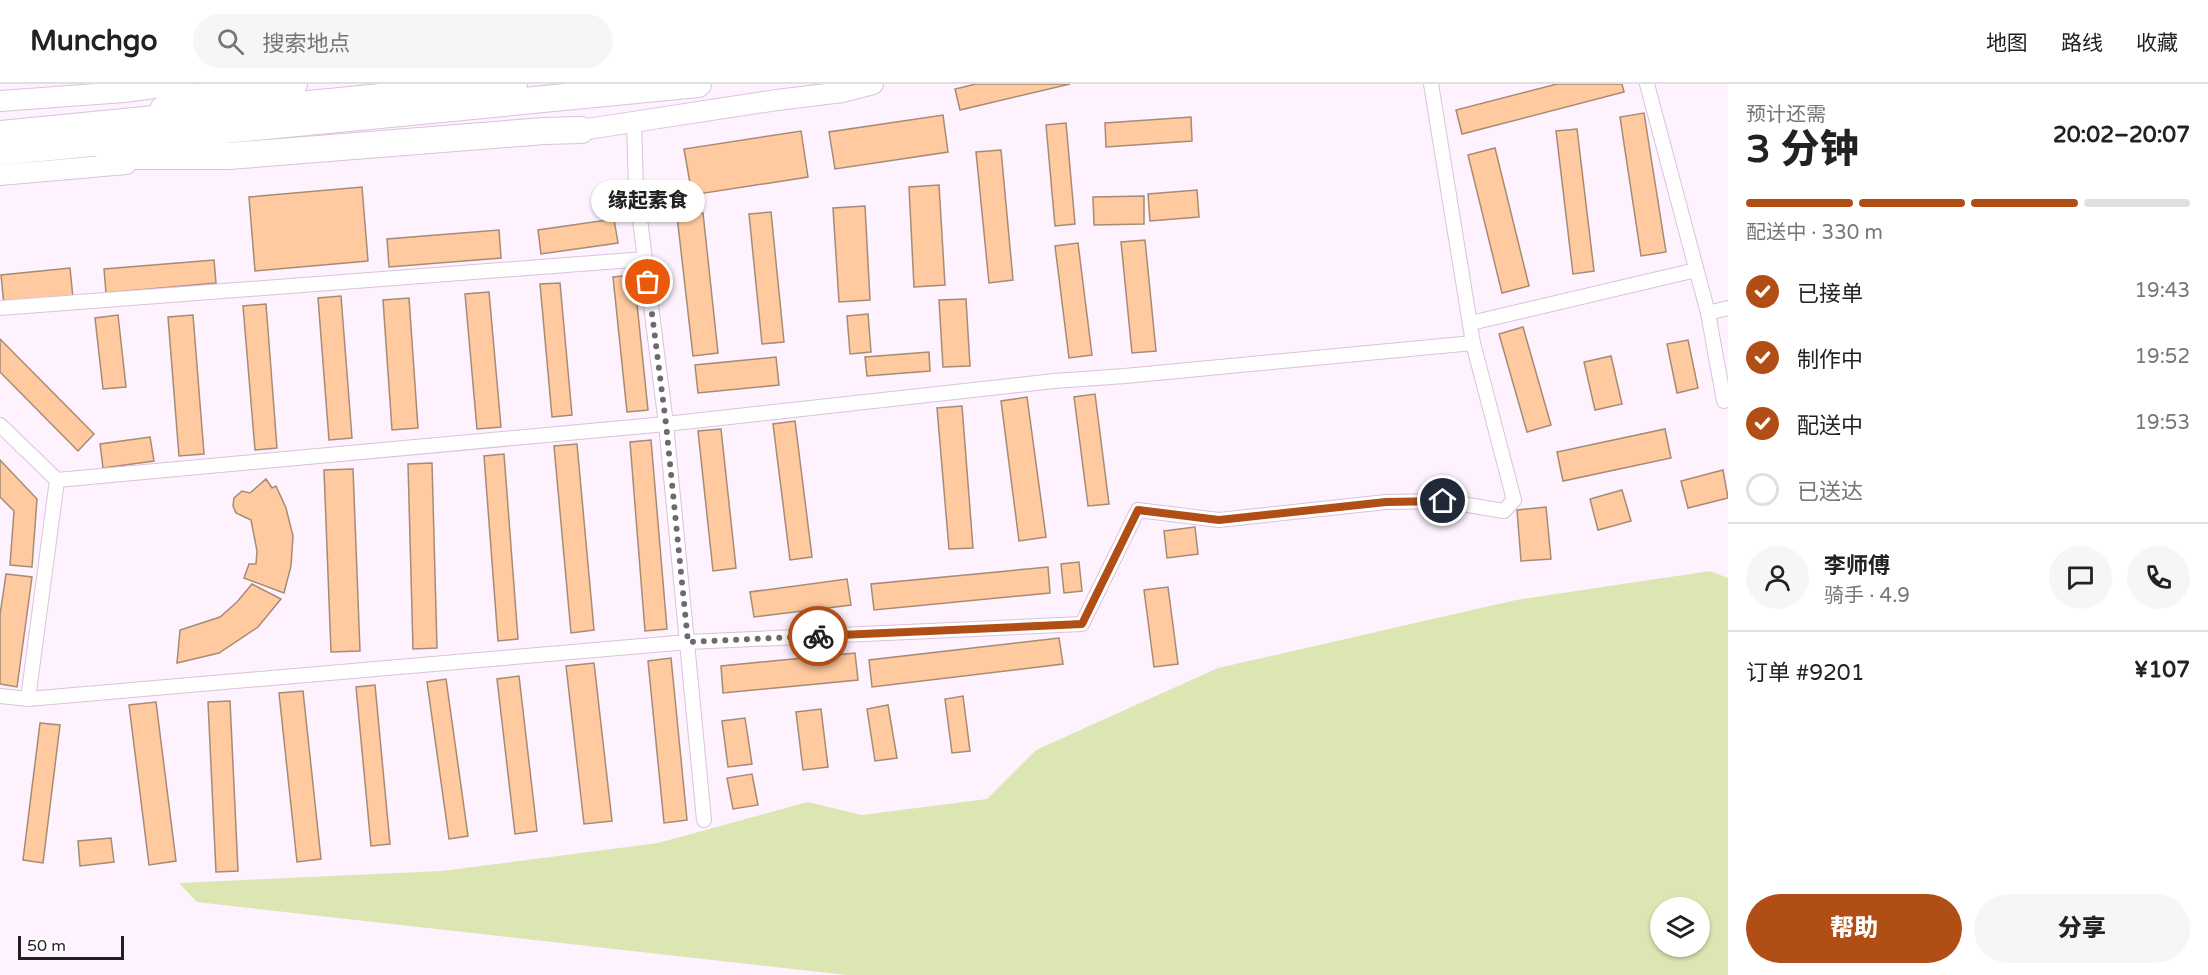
<!DOCTYPE html>
<html lang="zh">
<head>
<meta charset="utf-8">
<style>
	:root { --surface:#fff; --page:#f6f6f6; --text:#222; --muted:#767676; --line:#e0e0e0; --accent:#b14e15 }
	body { margin:0; font-family:"Varela Round","Noto Sans SC",sans-serif; background:var(--page); color:var(--text); height:100vh; display:flex; flex-direction:column; font-size:22px; white-space:nowrap }
	* { box-sizing:border-box; margin:0 }
	p { font-size:20px; color:var(--muted) }
	.icon { flex:none; width:33px; height:33px; fill:none; stroke:currentColor; stroke-width:2; stroke-linecap:round; stroke-linejoin:round }
	.map { position:relative; flex:1; overflow:hidden }
	.side { display:flex; flex-direction:column; background:var(--surface); width:480px }
	.side>* { flex:none }
	.controls { position:absolute; left:1650px; top:813px; display:grid; gap:12px }
	.controls a { display:grid; place-items:center; width:60px; height:60px; border-radius:50%; background:var(--surface); box-shadow:0 2px 4px #0004; font-size:30px }
	.scale { position:absolute; left:18px; bottom:15px; width:106px; box-sizing:border-box; padding-left:6px; border:3px solid #261c26; border-top:0; font-size:16px; line-height:21px; white-space:nowrap; color:#261c26; -webkit-text-stroke:4px #fff; paint-order:stroke }
	.pin { position:absolute; display:grid; place-items:center; width:51px; height:51px; color:#fff; margin:-26px; border:3px solid #fff; border-radius:50%; box-shadow:0 2px 6px #0007 }
	.courier { position:absolute; display:grid; place-items:center; width:60px; height:60px; margin:-30px; border:4px solid #b14e15; border-radius:50%; background:#fff; color:#222; box-shadow:0 2px 8px #0007 }
	.bubble { position:absolute; height:42px; border-radius:21px; background:var(--surface); box-shadow:0 2px 4px #0004; font-size:20px; font-weight:800; line-height:42px; text-align:center }
	.head em { font-style:normal; font-weight:800 }
	.head div { display:flex; flex-direction:column-reverse }
	.head { display:flex; align-items:center; justify-content:space-between; height:102px; padding:0 18px }
	h1 { font-size:39px; font-weight:800; line-height:45px }
	.bar { display:grid; grid-template-columns:repeat(4,1fr); gap:9px 6px; align-content:center; height:72px; padding:0 18px }
	.bar i { height:8px; border-radius:4px; background:var(--line) }
	.bar .current { background:var(--accent) }
	.bar p { grid-column:span 4 }
	.line { display:flex; align-items:center; gap:15px; padding:0 18px; border-top:2px solid var(--line) }
	.line div { flex:1 }
	.round { display:grid; place-items:center; flex:none; width:63px; height:63px; border-radius:32px; background:var(--page) }
	ol { padding:0 18px; list-style:none }
	li { display:flex; align-items:center; gap:18px; height:66px }
	li p { margin-inline-start:auto }
	li .icon { padding:6px; border-radius:50%; background:var(--accent); color:#fff; stroke-width:4 }
	li:last-child { color:var(--muted) }
	li i { width:33px; height:33px; border:3px solid var(--line); border-radius:50% }
	.action { display:flex; gap:12px; margin-top:auto; padding:12px 18px }
	.action a { flex:1; height:69px; border-radius:36px; background:var(--accent); color:#fff; font-size:24px; font-weight:800; line-height:69px; text-align:center }
	.action a+a { background:var(--page); color:var(--text) }
	header { display:flex; align-items:center; gap:36px; box-sizing:border-box; height:84px; padding:0 30px; background:var(--surface); border-bottom:2px solid var(--line) }
	header strong { font-size:28px }
	nav { display:flex; gap:33px; margin-inline-start:auto; font-size:21px }
	.search { width:420px; height:54px; background:var(--page); display:flex; align-items:center; gap:15px; box-sizing:border-box; padding:0 21px; border-radius:33px; color:var(--muted); font-size:22px }
	main { display:flex; flex:1; min-height:0 }
	.map>svg:first-child { display:block }
	.green { fill:#dce6b2; fill-rule:evenodd }
	.building { fill:#ffca9f; stroke:#a78b74; stroke-width:1.5 }
	.lines { fill:none; stroke-linecap:round; stroke-linejoin:round }
	.street-casing { stroke:#dbc2dd; stroke-width:16 }
	.secondary-casing { stroke:#dbc2dd; stroke-width:22 }
	.highway-casing { stroke:#dbc2dd; stroke-width:28 }
	.street { stroke:#fff; stroke-width:14 }
	.secondary { stroke:#fff; stroke-width:20 }
	.highway { stroke:#fff; stroke-width:26 }
	.done { stroke:#716771; stroke-width:6; stroke-dasharray:0 10.8 }
	.route { stroke:#b14e15; stroke-width:8 }
</style>
</head>
<body>
<header>
<strong>Munchgo</strong>
<div class="search"><svg class="icon" aria-label="search" viewBox="0 0 24 24"><circle cx="10" cy="10" r="6"/><path d="M15 15l6 6"/></svg>搜索地点</div>
<nav><a>地图</a><a>路线</a><a>收藏</a></nav>
</header>
<main>
<div class="map">
<svg width="1728" height="891" viewBox="0 0 1728 891">
	<rect width="100%" height="100%" fill="#fdf2fd"/>
	<path class="green" d="M 1710,487 L 1728,494 L 1728,891 L 847,891 L 197,818 L 179,799 L 442,787 L 658,759 L 808,718 L 862,731 L 987,715 L 1036,666 L 1218,584 L 1516,516 ZM 1660,824 L 1700,824 L 1700,862 L 1660,862 Z"/>
	<g class="building">
		<path d="M 976,0 L 1070,0 L 960,26 L 955,5 Z"/>
		<path d="M 1557,0 L 1622,0 L 1624,8 L 1462,50 L 1456,26 Z"/>
		<path d="M 1644,29 L 1666,168 L 1641,172 L 1620,33 Z"/>
		<path d="M 943,31 L 948,68 L 835,85 L 829,48 Z"/>
		<path d="M 1191,33 L 1192,57 L 1106,63 L 1105,39 Z"/>
		<path d="M 1066,39 L 1075,140 L 1055,142 L 1046,41 Z"/>
		<path d="M 1577,45 L 1594,187 L 1573,190 L 1556,47 Z"/>
		<path d="M 801,47 L 808,93 L 692,111 L 684,65 Z"/>
		<path d="M 1495,64 L 1529,202 L 1502,209 L 1468,71 Z"/>
		<path d="M 1001,66 L 1013,196 L 989,199 L 976,68 Z"/>
		<path d="M 939,101 L 945,201 L 914,203 L 909,103 Z"/>
		<path d="M 362,103 L 368,177 L 255,187 L 249,113 Z"/>
		<path d="M 1197,106 L 1199,133 L 1150,137 L 1148,110 Z"/>
		<path d="M 1144,112 L 1144,140 L 1094,141 L 1093,113 Z"/>
		<path d="M 865,122 L 870,216 L 839,218 L 833,124 Z"/>
		<path d="M 771,128 L 784,258 L 762,260 L 749,130 Z"/>
		<path d="M 703,129 L 718,269 L 693,272 L 677,132 Z"/>
		<path d="M 614,135 L 618,159 L 541,170 L 538,146 Z"/>
		<path d="M 499,146 L 501,174 L 389,183 L 387,155 Z"/>
		<path d="M 1145,156 L 1156,267 L 1132,269 L 1121,158 Z"/>
		<path d="M 1078,159 L 1092,271 L 1069,274 L 1055,162 Z"/>
		<path d="M 214,176 L 216,199 L 106,209 L 104,185 Z"/>
		<path d="M 70,184 L 73,214 L 4,221 L 1,191 Z"/>
		<path d="M 634,191 L 648,326 L 627,328 L 613,193 Z"/>
		<path d="M 560,199 L 572,331 L 552,333 L 540,200 Z"/>
		<path d="M 489,208 L 501,343 L 477,345 L 465,210 Z"/>
		<path d="M 341,212 L 352,354 L 329,356 L 318,214 Z"/>
		<path d="M 409,214 L 418,344 L 392,346 L 383,216 Z"/>
		<path d="M 966,215 L 970,282 L 943,283 L 939,216 Z"/>
		<path d="M 266,220 L 277,364 L 255,366 L 243,222 Z"/>
		<path d="M 868,230 L 871,268 L 850,270 L 847,232 Z"/>
		<path d="M 118,231 L 126,303 L 103,305 L 95,234 Z"/>
		<path d="M 193,231 L 204,370 L 179,372 L 168,233 Z"/>
		<path d="M 1523,243 L 1551,341 L 1527,348 L 1499,250 Z"/>
		<path d="M 0,255 L 94,350 L 78,367 L 0,288 Z"/>
		<path d="M 1688,256 L 1698,304 L 1677,309 L 1667,260 Z"/>
		<path d="M 929,268 L 930,287 L 867,292 L 865,273 Z"/>
		<path d="M 1611,272 L 1622,320 L 1595,326 L 1584,278 Z"/>
		<path d="M 776,273 L 779,301 L 698,309 L 695,281 Z"/>
		<path d="M 1095,310 L 1109,420 L 1088,422 L 1074,313 Z"/>
		<path d="M 1027,313 L 1046,453 L 1019,457 L 1001,317 Z"/>
		<path d="M 962,322 L 973,464 L 949,465 L 937,324 Z"/>
		<path d="M 795,337 L 812,473 L 790,476 L 773,340 Z"/>
		<path d="M 721,345 L 736,484 L 713,487 L 698,347 Z"/>
		<path d="M 1665,345 L 1671,374 L 1563,397 L 1557,368 Z"/>
		<path d="M 150,353 L 154,377 L 103,384 L 100,360 Z"/>
		<path d="M 651,356 L 667,545 L 645,547 L 630,358 Z"/>
		<path d="M 577,360 L 594,546 L 571,549 L 554,362 Z"/>
		<path d="M 504,370 L 518,555 L 498,557 L 484,372 Z"/>
		<path d="M 0,376 L 37,415 L 32,483 L 10,481 L 14,427 L 0,413 Z"/>
		<path d="M 432,379 L 437,564 L 413,565 L 408,380 Z"/>
		<path d="M 353,385 L 360,567 L 331,568 L 324,386 Z"/>
		<path d="M 1723,386 L 1728,414 L 1688,424 L 1681,397 Z"/>
		<path d="M 266,395 L 272,404 L 276,402 L 286,424 L 293,452 L 291,482 L 284,509 L 244,494 L 249,480 L 256,480 L 257,467 L 251,436 L 236,429 L 233,422 L 234,414 L 242,407 L 250,409 Z"/>
		<path d="M 1622,406 L 1631,437 L 1598,446 L 1590,415 Z"/>
		<path d="M 1546,423 L 1551,475 L 1521,477 L 1517,426 Z"/>
		<path d="M 1195,443 L 1198,470 L 1167,474 L 1164,447 Z"/>
		<path d="M 1079,478 L 1082,507 L 1064,509 L 1061,480 Z"/>
		<path d="M 1048,483 L 1050,509 L 874,526 L 871,500 Z"/>
		<path d="M 6,490 L 32,493 L 17,603 L 0,600 L 0,531 Z"/>
		<path d="M 847,495 L 851,521 L 754,533 L 750,508 Z"/>
		<path d="M 252,500 L 281,515 L 258,543 L 219,569 L 177,579 L 180,546 L 220,533 L 237,518 Z"/>
		<path d="M 1168,503 L 1178,580 L 1154,583 L 1144,506 Z"/>
		<path d="M 1059,554 L 1063,580 L 872,603 L 869,576 Z"/>
		<path d="M 855,569 L 858,596 L 723,609 L 721,582 Z"/>
		<path d="M 671,574 L 687,736 L 664,739 L 648,577 Z"/>
		<path d="M 594,579 L 612,737 L 584,740 L 566,582 Z"/>
		<path d="M 519,592 L 537,747 L 515,750 L 497,595 Z"/>
		<path d="M 446,595 L 468,752 L 449,755 L 427,598 Z"/>
		<path d="M 375,601 L 390,760 L 371,762 L 356,603 Z"/>
		<path d="M 303,607 L 321,775 L 297,778 L 279,609 Z"/>
		<path d="M 963,612 L 970,667 L 952,669 L 945,615 Z"/>
		<path d="M 230,617 L 238,787 L 216,788 L 208,618 Z"/>
		<path d="M 156,618 L 176,777 L 149,781 L 129,621 Z"/>
		<path d="M 888,621 L 897,674 L 875,677 L 867,625 Z"/>
		<path d="M 821,625 L 828,683 L 803,686 L 796,628 Z"/>
		<path d="M 745,634 L 752,680 L 728,683 L 722,637 Z"/>
		<path d="M 40,639 L 60,641 L 43,779 L 23,776 Z"/>
		<path d="M 752,690 L 758,721 L 733,725 L 727,694 Z"/>
		<path d="M 111,754 L 114,778 L 80,782 L 78,757 Z"/>
	</g>
	<g class="lines">
		<defs>
			<g id="street">
				<path d="M 1647,0 L 1708,229 L 1724,317"/>
				<path d="M 634,38 L 636,104 L 666,340 L 704,736"/>
				<path d="M 0,224 L 645,175"/>
				<path d="M 1708,229 L 1728,224"/>
				<path d="M 1471,239 L 1696,186"/>
				<path d="M 0,341 L 57,396"/>
				<path d="M 0,612 L 28,615 L 688,558 L 1082,540 L 1138,426 L 1219,436 L 1386,418 L 1444,417 L 1504,427 L 1514,416 L 1473,259 L 1431,0"/>
				<path d="M 28,615 L 57,396 L 666,340 L 1054,297 L 1125,292 L 1473,259"/>
			</g>
			<g id="secondary">
				<path d="M 0,17 L 124,8 L 184,0"/>
				<path d="M 568,48 L 777,16 L 842,8 L 873,0"/>
				<path d="M 0,91 L 126,80"/>
			</g>
			<g id="highway">
				<path d="M 163,26 C 203,6 249,4 294,0"/>
				<path d="M 0,50 L 514,0"/>
				<path d="M 0,68 L 698,0"/>
				<path d="M 109,72 L 229,72 L 544,47 L 581,46"/>
			</g>
		</defs>
		<use href="#street" class="street-casing"/>
		<use href="#secondary" class="secondary-casing"/>
		<use href="#highway" class="highway-casing"/>
		<use href="#street" class="street"/>
		<use href="#secondary" class="secondary"/>
		<use href="#highway" class="highway"/>
	</g>
	<g class="lines">
		<path class="done" d="M 648,198 L 666,340 L 688,558 L 818,552"/>
		<path class="route" d="M 818,552 L 1082,540 L 1138,426 L 1219,436 L 1386,418 L 1443,417"/>
	</g>
</svg>
<div class="controls">
<a><svg class="icon" aria-label="layers" viewBox="0 0 24 24"><path d="M12 4l9 5-9 5-9-5zM3 14l9 5 9-5"/></svg></a>
</div>
<div class="scale">50 m</div>
<div class="pin" style="left:648px;top:198px;background:#ea580c"><svg class="icon" aria-label="bag" viewBox="0 0 24 24"><path d="M5 8h14l-1 12H6zM9 8a3 3 0 0 1 6 0"/></svg></div>
<div class="pin" style="left:1443px;top:417px;background:#1f2937"><svg class="icon" aria-label="home" viewBox="0 0 24 24"><path d="M3 11l9-7 9 7M6 9v11h12V9"/></svg></div>
<div class="courier" style="left:818px;top:552px"><svg class="icon" aria-label="bike" viewBox="0 0 24 24"><circle cx="6" cy="16" r="4"/><circle cx="18" cy="16" r="4"/><path d="M6 16l4-8h5l3 8M10 8l3 8H6M13 5h3"/></svg></div>
<div class="bubble" style="left:591px;top:96px;width:114px">缘起素食</div>
</div>
<section class="side">
<div class="head"><div><h1>3 分钟</h1><p>预计还需</p></div><em>20:02–20:07</em></div>
<div class="bar"><i class="current"></i><i class="current"></i><i class="current"></i><i></i><p>配送中 · 330 m</p></div>
<ol>
<li><svg class="icon" aria-label="check" viewBox="0 0 24 24"><path d="M5 12l5 5 9-10"/></svg>已接单<p>19:43</p></li>
<li><svg class="icon" aria-label="check" viewBox="0 0 24 24"><path d="M5 12l5 5 9-10"/></svg>制作中<p>19:52</p></li>
<li><svg class="icon" aria-label="check" viewBox="0 0 24 24"><path d="M5 12l5 5 9-10"/></svg>配送中<p>19:53</p></li>
<li><i></i>已送达</li>
</ol>
<div class="line" style="height:108px"><a class="round"><svg class="icon" aria-label="person" viewBox="0 0 24 24"><circle cx="12" cy="8" r="4"/><path d="M4 21q1-7 8-7t8 7"/></svg></a><div><b>李师傅</b><p>骑手 · 4.9</p></div><a class="round"><svg class="icon" aria-label="chat" viewBox="0 0 24 24"><path d="M4 5h16v11H9l-5 4z"/></svg></a><a class="round"><svg class="icon" aria-label="phone" viewBox="0 0 24 24"><path d="M5 4h4l2 5-3 2q2 4 5 5l2-3 5 2v4C11 20 4 13 5 4z"/></svg></a></div>
<div class="line" style="height:78px"><div>订单 #9201</div><b>¥107</b></div>
<div class="action"><a>帮助</a><a>分享</a></div>
</section>
</main>
</body>
</html>
